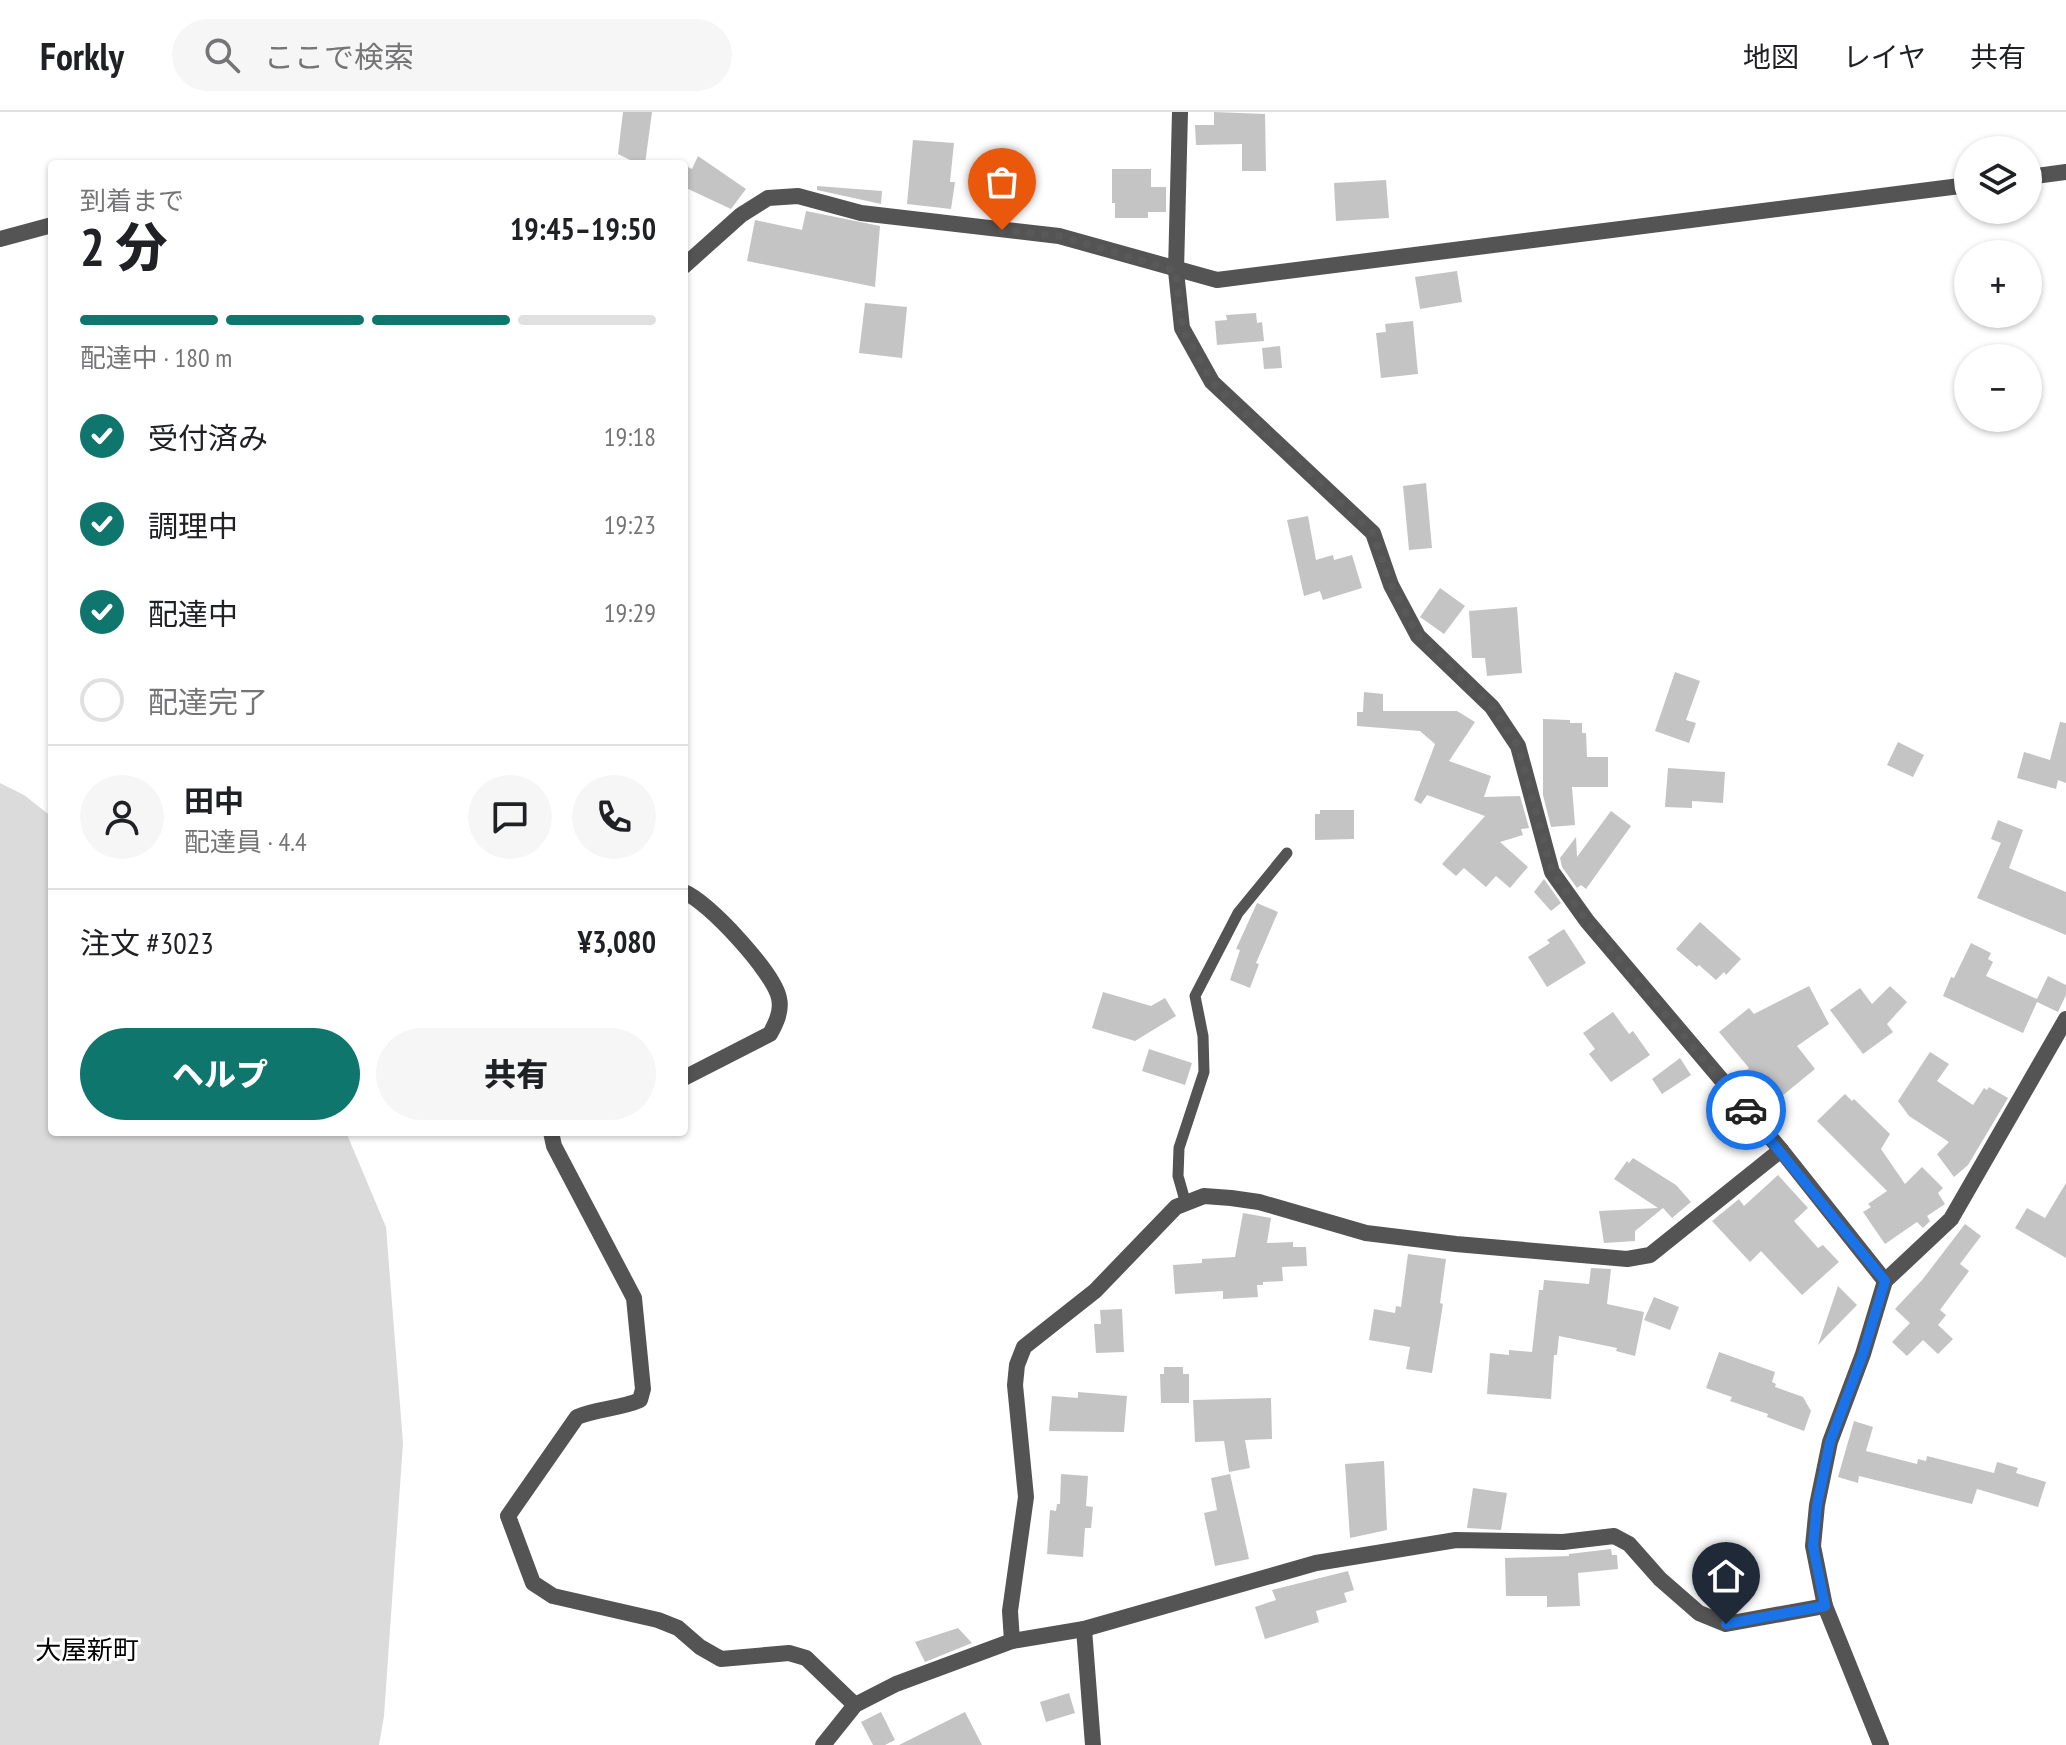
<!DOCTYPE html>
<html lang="ja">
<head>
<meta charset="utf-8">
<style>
	:root { --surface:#fff; --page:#f6f6f6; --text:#202124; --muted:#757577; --line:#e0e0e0; --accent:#0f766e }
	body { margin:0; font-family:"PT Sans Narrow","Noto Sans JP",sans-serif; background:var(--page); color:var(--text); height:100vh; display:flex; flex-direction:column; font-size:30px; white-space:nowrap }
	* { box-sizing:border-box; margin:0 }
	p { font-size:26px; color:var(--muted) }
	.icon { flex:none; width:44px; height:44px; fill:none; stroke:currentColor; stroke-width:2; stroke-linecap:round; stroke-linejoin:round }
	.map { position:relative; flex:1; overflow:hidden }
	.panel { position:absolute; left:48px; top:48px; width:640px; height:976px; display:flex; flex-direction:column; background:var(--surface); border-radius:8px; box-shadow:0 2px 6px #0004 }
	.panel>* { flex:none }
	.fabs { position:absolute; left:1954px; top:24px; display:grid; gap:16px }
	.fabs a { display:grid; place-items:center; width:88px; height:88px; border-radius:50%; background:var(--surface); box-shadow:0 2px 6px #0004; font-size:40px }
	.pin { position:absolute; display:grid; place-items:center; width:68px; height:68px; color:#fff; margin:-82px -34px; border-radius:50% 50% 50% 0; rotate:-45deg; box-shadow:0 0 8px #0007 }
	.pin .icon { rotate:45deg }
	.courier { position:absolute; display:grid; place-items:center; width:80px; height:80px; margin:-40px; border:6px solid #1a73e8; border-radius:50%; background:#fff; color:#222; box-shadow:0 2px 10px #0007 }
	.overview em { font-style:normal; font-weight:800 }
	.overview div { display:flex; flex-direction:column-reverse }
	.overview { display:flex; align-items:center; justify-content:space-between; height:136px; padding:0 32px }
	h1 { font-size:52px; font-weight:800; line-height:60px }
	.bar { display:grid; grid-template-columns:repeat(4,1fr); gap:12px 8px; align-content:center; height:96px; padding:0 32px }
	.bar i { height:10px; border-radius:6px; background:var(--line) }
	.bar .on { background:var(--accent) }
	.bar p { grid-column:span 4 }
	.line { display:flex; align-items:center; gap:20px; padding:0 32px; border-top:2px solid var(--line) }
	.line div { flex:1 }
	.round { display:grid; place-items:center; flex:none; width:84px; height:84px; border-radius:42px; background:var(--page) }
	ol { padding:0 32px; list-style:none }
	li { display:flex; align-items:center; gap:24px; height:88px }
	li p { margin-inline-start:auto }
	li .icon { padding:8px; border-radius:50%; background:var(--accent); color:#fff; stroke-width:4 }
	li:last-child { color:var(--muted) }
	li i { width:44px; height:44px; border:4px solid var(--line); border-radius:50% }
	.button { display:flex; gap:16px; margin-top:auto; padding:16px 32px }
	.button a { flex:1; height:92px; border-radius:48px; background:var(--accent); color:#fff; font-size:32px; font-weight:800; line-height:92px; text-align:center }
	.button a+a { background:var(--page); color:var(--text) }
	header { display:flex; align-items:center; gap:48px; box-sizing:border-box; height:112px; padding:0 40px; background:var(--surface); border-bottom:2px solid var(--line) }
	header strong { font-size:38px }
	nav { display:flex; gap:44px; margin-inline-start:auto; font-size:28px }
	.search { width:560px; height:72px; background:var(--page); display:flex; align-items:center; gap:20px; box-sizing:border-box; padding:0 28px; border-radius:44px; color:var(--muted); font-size:30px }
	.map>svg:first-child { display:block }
	.green { fill:#dbdbdb }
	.building { fill:#c4c4c4 }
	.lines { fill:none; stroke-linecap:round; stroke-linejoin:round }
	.lane { stroke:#545454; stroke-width:11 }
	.street { stroke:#545454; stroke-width:16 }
	.done { stroke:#595959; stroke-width:8; stroke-dasharray:0 14.4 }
	.route { stroke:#1a73e8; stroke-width:10 }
	.labels { text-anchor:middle; stroke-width:6; stroke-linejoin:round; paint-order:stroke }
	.quarter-label { font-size:26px; fill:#000; stroke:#fff }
</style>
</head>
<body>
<header>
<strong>Forkly</strong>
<div class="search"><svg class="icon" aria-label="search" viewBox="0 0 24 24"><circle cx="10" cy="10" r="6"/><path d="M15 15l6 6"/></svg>ここで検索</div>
<nav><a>地図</a><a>レイヤ</a><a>共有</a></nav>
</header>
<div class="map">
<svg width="2066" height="1633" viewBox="0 0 2066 1633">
	<rect width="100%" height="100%" fill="#fff"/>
	<path class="green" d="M 0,671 L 24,683 L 52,705 L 52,1020 L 346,1020 L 386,1115 L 403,1331 L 384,1604 L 379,1633 L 0,1633 Z"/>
	<g class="building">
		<path d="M 623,0 L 652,0 L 645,52 L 638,52 L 618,42 Z"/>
		<path d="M 1214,0 L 1265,2 L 1266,59 L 1242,59 L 1242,32 L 1196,33 L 1195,13 L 1214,13 Z"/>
		<path d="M 913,28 L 954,31 L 950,70 L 955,70 L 951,97 L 907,92 Z"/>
		<path d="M 698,44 L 746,77 L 731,97 L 684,75 L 684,53 L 692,57 Z"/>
		<path d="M 1112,57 L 1151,57 L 1151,75 L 1166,75 L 1166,100 L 1148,100 L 1148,106 L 1115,106 L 1115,91 L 1112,91 Z"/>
		<path d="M 1386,68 L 1389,106 L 1336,109 L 1334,71 Z"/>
		<path d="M 817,74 L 882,79 L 881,92 L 817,78 Z"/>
		<path d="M 806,99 L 880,114 L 875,175 L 747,149 L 755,108 L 802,118 Z"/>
		<path d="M 1457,159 L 1462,190 L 1420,197 L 1415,165 Z"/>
		<path d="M 865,191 L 907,195 L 902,246 L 859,241 Z"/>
		<path d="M 1256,201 L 1257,211 L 1262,210 L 1264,229 L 1217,233 L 1215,209 L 1227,208 L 1226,203 Z"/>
		<path d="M 1413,209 L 1418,262 L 1381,266 L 1376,221 L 1386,220 L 1385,212 Z"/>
		<path d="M 1280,234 L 1282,256 L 1264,257 L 1262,236 Z"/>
		<path d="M 1426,371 L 1432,436 L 1409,438 L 1403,374 Z"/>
		<path d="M 1308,404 L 1316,448 L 1333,443 L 1334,448 L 1352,443 L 1362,476 L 1323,488 L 1320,479 L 1304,484 L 1287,408 Z"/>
		<path d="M 1440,476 L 1465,494 L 1444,522 L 1420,505 Z"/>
		<path d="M 1517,495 L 1522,561 L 1487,564 L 1485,546 L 1472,546 L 1469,499 Z"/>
		<path d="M 1675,560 L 1700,569 L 1686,608 L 1696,611 L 1689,631 L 1655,619 Z"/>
		<path d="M 1364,580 L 1383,582 L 1383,599 L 1457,599 L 1475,610 L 1449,649 L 1491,664 L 1484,685 L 1520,684 L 1529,716 L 1521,717 L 1523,723 L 1500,730 L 1528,755 L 1510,776 L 1496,764 L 1486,775 L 1464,756 L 1456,764 L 1442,752 L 1485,704 L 1427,683 L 1421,692 L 1414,688 L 1435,632 L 1420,619 L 1357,614 L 1357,600 L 1363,600 Z"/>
		<path d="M 1543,607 L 1570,608 L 1570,611 L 1582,611 L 1582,621 L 1586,621 L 1587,645 L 1608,645 L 1608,675 L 1572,675 L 1575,713 L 1551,715 L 1543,683 Z"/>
		<path d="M 2060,610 L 2066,611 L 2066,671 L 2058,668 L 2056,677 L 2017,666 L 2024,640 L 2050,648 Z"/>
		<path d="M 1898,630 L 1924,643 L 1913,665 L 1887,653 Z"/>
		<path d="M 1668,656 L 1725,660 L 1723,691 L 1692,689 L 1692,696 L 1665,695 Z"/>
		<path d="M 1320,698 L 1354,698 L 1354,727 L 1315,728 L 1315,702 L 1320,702 Z"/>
		<path d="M 1611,699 L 1631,714 L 1586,777 L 1581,773 L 1577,776 L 1562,755 L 1560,746 L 1576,725 L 1577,745 Z"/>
		<path d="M 1998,708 L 2023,718 L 2009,756 L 2066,780 L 2066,823 L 1977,786 L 2001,731 L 1991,727 Z"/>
		<path d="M 1544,767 L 1561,791 L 1551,799 L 1534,780 Z"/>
		<path d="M 1257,791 L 1278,800 L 1256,851 L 1259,852 L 1250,876 L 1230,868 L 1240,838 L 1236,837 Z"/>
		<path d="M 1700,810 L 1741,847 L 1726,863 L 1724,860 L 1716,868 L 1699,853 L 1697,855 L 1676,837 Z"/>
		<path d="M 1564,817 L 1586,851 L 1547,875 L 1528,845 L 1550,831 L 1547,828 Z"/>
		<path d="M 1971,831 L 1991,841 L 1988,847 L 1993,850 L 1986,864 L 2037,887 L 2048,864 L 2066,873 L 2066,883 L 2058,900 L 2037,890 L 2023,921 L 1943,884 L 1951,865 L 1954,866 Z"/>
		<path d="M 1809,874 L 1829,912 L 1797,934 L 1815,957 L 1765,998 L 1739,964 L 1749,956 L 1719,920 L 1749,896 L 1754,902 Z"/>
		<path d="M 1890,874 L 1907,890 L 1887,912 L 1893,920 L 1863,942 L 1830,898 L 1860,876 L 1872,892 Z"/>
		<path d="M 1103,880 L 1151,894 L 1165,886 L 1176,904 L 1135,929 L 1092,916 Z"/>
		<path d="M 1613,900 L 1629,922 L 1633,919 L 1650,943 L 1611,970 L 1589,942 L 1595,937 L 1583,921 Z"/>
		<path d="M 1149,937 L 1192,951 L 1185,973 L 1142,959 Z"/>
		<path d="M 1930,940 L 1949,952 L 1937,969 L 1973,993 L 1984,976 L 1987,978 L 1989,975 L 2008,986 L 1968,1053 L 1954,1065 L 1937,1042 L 1949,1030 L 1909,1004 L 1898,989 Z"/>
		<path d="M 1680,946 L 1691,963 L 1662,982 L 1652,967 Z"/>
		<path d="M 1845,982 L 1852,989 L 1854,987 L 1890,1022 L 1881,1037 L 1905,1072 L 1922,1055 L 1943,1076 L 1938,1081 L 1945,1092 L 1927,1104 L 1930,1109 L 1923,1116 L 1917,1110 L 1885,1132 L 1863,1100 L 1871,1095 L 1868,1092 L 1887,1079 L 1817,1009 Z"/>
		<path d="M 1633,1046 L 1676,1073 L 1691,1090 L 1672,1106 L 1663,1096 L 1635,1119 L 1635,1129 L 1604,1131 L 1599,1099 L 1658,1096 L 1614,1067 L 1627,1049 L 1629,1051 Z"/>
		<path d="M 1778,1063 L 1808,1096 L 1794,1109 L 1818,1136 L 1823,1133 L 1839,1150 L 1802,1183 L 1761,1139 L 1750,1150 L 1712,1109 L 1739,1087 L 1744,1094 Z"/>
		<path d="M 2066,1071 L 2066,1146 L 2015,1116 L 2027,1096 L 2045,1106 Z"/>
		<path d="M 1243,1101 L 1271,1106 L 1267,1131 L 1293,1130 L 1293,1135 L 1306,1135 L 1307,1154 L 1282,1155 L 1283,1169 L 1263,1170 L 1263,1173 L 1257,1173 L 1258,1185 L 1223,1187 L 1223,1179 L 1175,1182 L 1173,1153 L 1202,1151 L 1202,1147 L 1235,1145 Z"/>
		<path d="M 1965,1112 L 1981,1124 L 1960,1152 L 1969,1159 L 1940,1198 L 1946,1203 L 1938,1213 L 1953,1227 L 1938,1242 L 1923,1228 L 1907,1244 L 1892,1230 L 1910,1211 L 1895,1197 L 1923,1167 Z"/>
		<path d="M 1408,1142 L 1446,1147 L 1440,1191 L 1443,1192 L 1432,1261 L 1406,1257 L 1410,1235 L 1369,1228 L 1374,1197 L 1395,1201 L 1396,1194 L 1401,1195 Z"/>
		<path d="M 1591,1156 L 1611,1157 L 1607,1192 L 1644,1200 L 1635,1244 L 1616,1239 L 1617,1236 L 1559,1224 L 1557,1243 L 1554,1243 L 1551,1287 L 1487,1282 L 1490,1241 L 1509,1243 L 1509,1238 L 1532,1240 L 1539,1178 L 1543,1178 L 1544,1168 L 1589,1172 Z"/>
		<path d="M 1838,1174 L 1857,1193 L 1818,1233 Z"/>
		<path d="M 1654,1185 L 1679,1195 L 1670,1218 L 1644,1208 Z"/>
		<path d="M 1122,1197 L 1124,1240 L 1096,1241 L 1094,1212 L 1101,1212 L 1100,1198 Z"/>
		<path d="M 1719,1240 L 1775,1260 L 1772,1270 L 1776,1272 L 1775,1275 L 1803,1285 L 1811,1299 L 1804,1319 L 1767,1305 L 1768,1302 L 1730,1289 L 1732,1285 L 1706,1276 Z"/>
		<path d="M 1164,1255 L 1183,1255 L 1183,1262 L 1189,1262 L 1189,1291 L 1161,1291 L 1160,1262 L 1164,1262 Z"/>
		<path d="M 1078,1280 L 1127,1284 L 1124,1320 L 1049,1319 L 1052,1284 L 1078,1286 Z"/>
		<path d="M 1271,1286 L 1272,1327 L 1245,1328 L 1250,1356 L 1229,1360 L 1224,1329 L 1195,1330 L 1193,1288 Z"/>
		<path d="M 1854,1309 L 1873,1315 L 1866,1339 L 1917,1352 L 1918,1347 L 1926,1349 L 1927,1344 L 1994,1361 L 1997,1350 L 2018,1356 L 2016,1361 L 2046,1370 L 2038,1395 L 1977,1377 L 1972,1392 L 1859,1364 L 1858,1371 L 1838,1365 Z"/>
		<path d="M 1384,1349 L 1387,1418 L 1350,1426 L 1345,1352 Z"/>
		<path d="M 1061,1362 L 1088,1364 L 1086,1394 L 1093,1395 L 1091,1416 L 1085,1416 L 1083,1445 L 1047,1442 L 1050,1398 L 1056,1399 L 1057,1392 L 1060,1392 Z"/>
		<path d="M 1230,1362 L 1249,1447 L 1215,1454 L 1204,1401 L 1217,1398 L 1211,1366 Z"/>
		<path d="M 1473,1376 L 1507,1381 L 1501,1418 L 1467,1416 Z"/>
		<path d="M 1611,1437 L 1612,1443 L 1617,1443 L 1618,1457 L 1578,1461 L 1580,1494 L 1547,1495 L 1547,1484 L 1506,1484 L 1505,1446 L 1569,1444 L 1569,1442 Z"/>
		<path d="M 1348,1459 L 1354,1478 L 1344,1481 L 1347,1490 L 1316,1499 L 1319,1510 L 1265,1527 L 1255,1495 L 1276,1488 L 1272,1478 Z"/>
		<path d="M 958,1516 L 972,1531 L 925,1550 L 915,1530 Z"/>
		<path d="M 1069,1581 L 1075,1601 L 1046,1610 L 1040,1590 Z"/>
		<path d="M 881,1600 L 895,1628 L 885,1633 L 873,1633 L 861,1610 Z"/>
		<path d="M 965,1600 L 982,1633 L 899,1633 Z"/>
	</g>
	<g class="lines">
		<path class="lane" d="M 1186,1092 L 1178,1064 L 1179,1036 L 1204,960 L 1203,924 L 1195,884 L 1238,801 L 1287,741"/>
		<g class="street">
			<path d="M 1180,0 L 1176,159 L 1182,216 L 1212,270 L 1373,421 L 1391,473 L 1418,524 L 1492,595 L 1518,634 L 1552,760 L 1587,809 L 1781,1038 L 1885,1169"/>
			<path d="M 2028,65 L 2066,60"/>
			<path d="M 0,127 L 52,113"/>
			<path d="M 684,154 L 741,103 L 768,86 L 798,84 L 861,101 L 1059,124 L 1217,168 L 1968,73"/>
			<path d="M 684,780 C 708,789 774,861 779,886 C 782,899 776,911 770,922 L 684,966"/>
			<path d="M 551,1020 L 554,1034 L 634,1186 L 643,1277 L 640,1288 C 620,1297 598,1296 577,1305 L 508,1404 L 533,1471 L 553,1484 L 658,1508 L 678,1516 L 700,1535 L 721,1547 L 789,1541 L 806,1546 L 855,1593"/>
			<path d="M 1084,1517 L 1093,1633"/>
			<path d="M 1012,1529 L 1010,1499 L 1026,1385 L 1015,1273 L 1017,1253 L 1024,1235 L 1095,1179 L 1176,1095 L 1204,1084 L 1231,1086 L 1259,1090 L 1366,1121 L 1456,1132 L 1627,1147 L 1650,1143 L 1781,1038"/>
			<path d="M 823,1633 L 855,1593 L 896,1572 L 1012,1529 L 1084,1517 L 1316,1451 L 1456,1428 L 1563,1430 L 1614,1424 L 1629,1432 L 1660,1467 L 1699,1501 L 1726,1512 L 1825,1494"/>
			<path d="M 1881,1633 L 1825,1494 L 1813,1434 L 1817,1393 L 1830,1330 L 1863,1242 L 1885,1169 L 1951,1107 L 2066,907"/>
		</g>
	</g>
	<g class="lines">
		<path class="done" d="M 1002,118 L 1059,124 L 1176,159 L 1182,216 L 1212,270 L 1373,421 L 1391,473 L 1418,524 L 1492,595 L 1518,634 L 1552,760 L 1587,809 L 1746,998"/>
		<path class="route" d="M 1726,1512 L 1825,1494 L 1813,1434 L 1817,1393 L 1830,1330 L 1863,1242 L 1885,1169 L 1746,998"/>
	</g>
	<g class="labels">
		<g class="quarter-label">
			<text x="87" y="1547">大屋新町</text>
		</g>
	</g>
</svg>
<div class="fabs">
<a><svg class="icon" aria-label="layers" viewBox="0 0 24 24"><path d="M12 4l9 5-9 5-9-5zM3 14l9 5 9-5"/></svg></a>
<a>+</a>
<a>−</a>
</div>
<div class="pin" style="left:1002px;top:118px;background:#ea580c"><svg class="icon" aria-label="bag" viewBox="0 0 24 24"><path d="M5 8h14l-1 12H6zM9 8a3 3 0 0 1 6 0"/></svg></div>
<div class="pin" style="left:1726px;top:1512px;background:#1f2937"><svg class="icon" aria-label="home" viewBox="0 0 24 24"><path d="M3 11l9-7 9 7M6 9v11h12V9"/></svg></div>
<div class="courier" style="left:1746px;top:998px"><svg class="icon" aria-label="car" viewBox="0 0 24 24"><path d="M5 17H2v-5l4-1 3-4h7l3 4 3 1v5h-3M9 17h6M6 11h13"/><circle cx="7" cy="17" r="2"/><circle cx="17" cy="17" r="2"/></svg></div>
<section class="panel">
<div class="overview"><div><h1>2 分</h1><p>到着まで</p></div><em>19:45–19:50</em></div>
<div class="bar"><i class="on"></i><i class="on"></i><i class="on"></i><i></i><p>配達中 · 180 m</p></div>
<ol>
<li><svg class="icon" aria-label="check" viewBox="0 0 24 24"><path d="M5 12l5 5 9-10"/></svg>受付済み<p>19:18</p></li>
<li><svg class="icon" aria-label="check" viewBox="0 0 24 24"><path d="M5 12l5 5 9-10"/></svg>調理中<p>19:23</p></li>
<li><svg class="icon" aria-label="check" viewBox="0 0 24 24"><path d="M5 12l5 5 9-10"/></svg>配達中<p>19:29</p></li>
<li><i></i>配達完了</li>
</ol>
<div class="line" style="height:144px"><a class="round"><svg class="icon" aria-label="person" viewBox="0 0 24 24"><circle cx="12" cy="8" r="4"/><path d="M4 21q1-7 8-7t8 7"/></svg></a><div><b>田中</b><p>配達員 · 4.4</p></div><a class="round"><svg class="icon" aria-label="chat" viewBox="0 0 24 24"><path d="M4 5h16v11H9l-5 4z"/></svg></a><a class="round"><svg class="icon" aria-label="phone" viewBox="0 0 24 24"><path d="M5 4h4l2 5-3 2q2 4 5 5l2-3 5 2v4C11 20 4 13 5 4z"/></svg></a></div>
<div class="line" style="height:104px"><div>注文 #3023</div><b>¥3,080</b></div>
<div class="button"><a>ヘルプ</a><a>共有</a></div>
</section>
</div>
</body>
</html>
